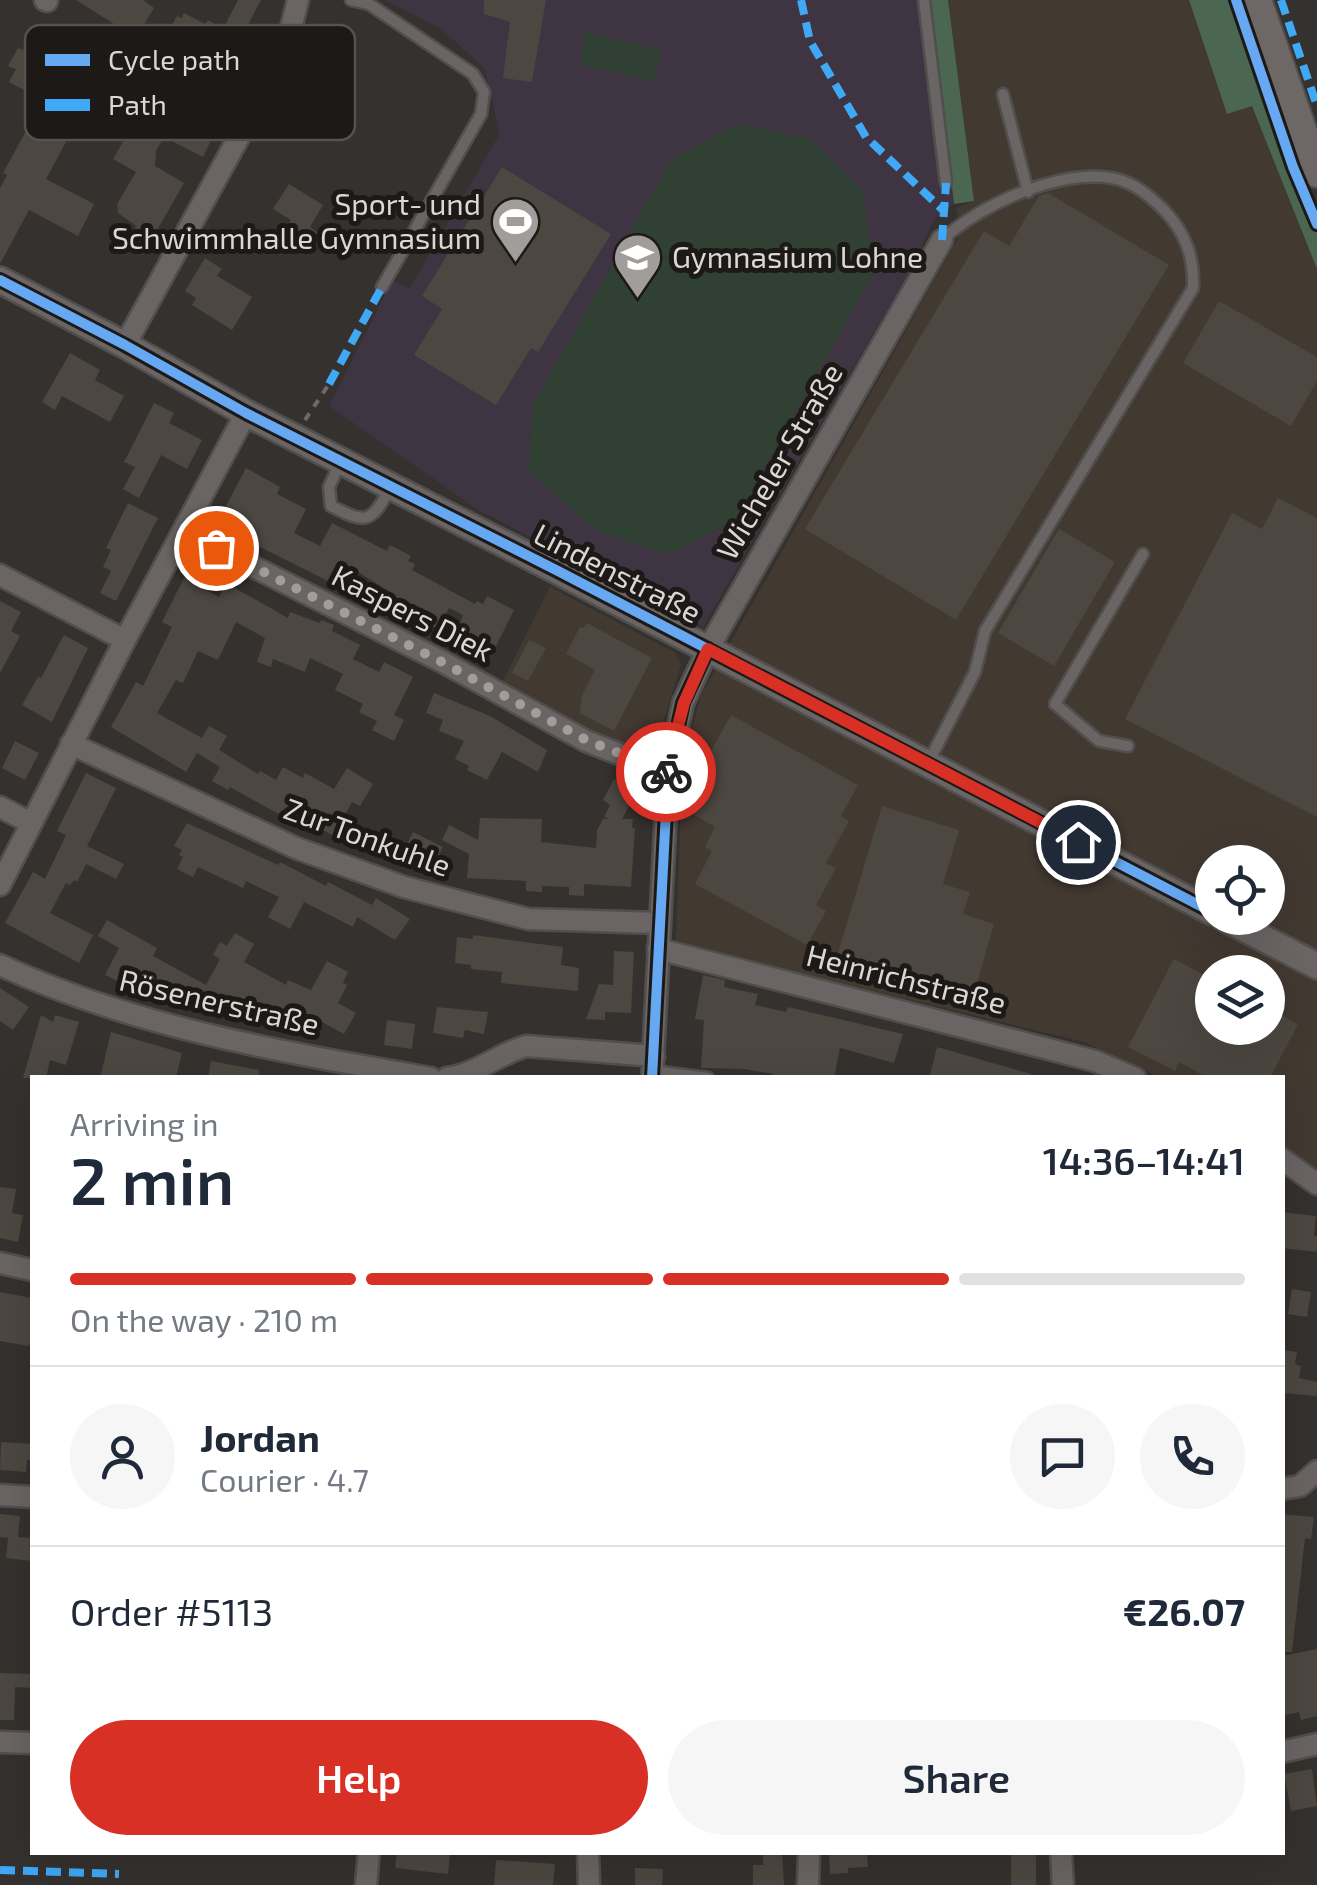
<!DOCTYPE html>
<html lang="en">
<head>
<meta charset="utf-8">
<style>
	:root { --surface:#fff; --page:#f6f6f7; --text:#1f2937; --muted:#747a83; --line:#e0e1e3; --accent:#d93025 }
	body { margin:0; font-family:"Exo 2",sans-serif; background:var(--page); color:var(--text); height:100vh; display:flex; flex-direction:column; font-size:38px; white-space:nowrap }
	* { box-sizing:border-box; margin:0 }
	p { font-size:32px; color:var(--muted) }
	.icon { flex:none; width:55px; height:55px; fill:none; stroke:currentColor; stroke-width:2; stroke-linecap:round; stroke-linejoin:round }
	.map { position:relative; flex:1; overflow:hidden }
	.details { position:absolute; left:30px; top:1075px; width:1255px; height:780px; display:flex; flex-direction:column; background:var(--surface); border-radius:0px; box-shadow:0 10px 40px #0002 }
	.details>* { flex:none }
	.buttons { position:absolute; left:1195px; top:845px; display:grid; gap:20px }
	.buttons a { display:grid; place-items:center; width:90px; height:90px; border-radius:50%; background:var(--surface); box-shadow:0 10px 40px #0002; font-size:50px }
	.pin { position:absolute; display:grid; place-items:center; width:85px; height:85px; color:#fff; margin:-42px; border:5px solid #fff; border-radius:50%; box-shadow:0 2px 10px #0007 }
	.courier { position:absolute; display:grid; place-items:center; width:100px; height:100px; margin:-50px; border:8px solid #d93025; border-radius:50%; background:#fff; color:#222; box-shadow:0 2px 12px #0007 }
	.headline em { font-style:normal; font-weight:600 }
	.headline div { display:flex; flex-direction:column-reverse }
	.headline { display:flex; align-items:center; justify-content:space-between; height:170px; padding:0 40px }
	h1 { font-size:65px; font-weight:600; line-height:75px }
	.bar { display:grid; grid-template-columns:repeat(4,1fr); gap:15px 10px; align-content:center; height:120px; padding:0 40px }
	.bar i { height:12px; border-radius:8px; background:var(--line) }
	.bar .current { background:var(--accent) }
	.bar p { grid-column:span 4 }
	.line { display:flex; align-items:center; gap:25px; padding:0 40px; border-top:2px solid var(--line) }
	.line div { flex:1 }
	.round { display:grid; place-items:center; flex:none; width:105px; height:105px; border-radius:52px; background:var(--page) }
	.primary-button { display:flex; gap:20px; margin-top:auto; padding:20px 40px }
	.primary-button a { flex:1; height:115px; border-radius:60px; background:var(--accent); color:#fff; font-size:40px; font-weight:600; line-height:115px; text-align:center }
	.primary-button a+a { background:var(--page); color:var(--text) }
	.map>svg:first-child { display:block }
	.built { fill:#423931; fill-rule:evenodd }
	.education { fill:#3e3442 }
	.green { fill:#304033 }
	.forest { fill:#4b6752 }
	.building { fill:#4d4741 }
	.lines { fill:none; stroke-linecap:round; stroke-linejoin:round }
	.service-casing { stroke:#514f4d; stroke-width:15 }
	.minor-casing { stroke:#514f4d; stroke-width:25 }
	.tertiary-casing { stroke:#514f4d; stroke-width:30 }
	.secondary-casing { stroke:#514f4d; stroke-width:32 }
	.path { stroke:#6e6a69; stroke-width:4; stroke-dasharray:8 8; stroke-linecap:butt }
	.service { stroke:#6a6564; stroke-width:10 }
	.minor { stroke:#6a6564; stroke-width:20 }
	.tertiary { stroke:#6a6564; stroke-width:25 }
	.secondary { stroke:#6d6765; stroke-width:28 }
	.quiet { stroke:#3fa9f5; stroke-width:8; stroke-dasharray:15 8; stroke-linecap:butt }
	.cycleway-casing { stroke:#1c1917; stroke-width:16 }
	.cycleway { stroke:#66a8f1; stroke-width:10 }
	.done { stroke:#a19d9b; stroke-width:10; stroke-dasharray:0 18 }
	.route { stroke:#d93025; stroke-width:12 }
	.labels { text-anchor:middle; stroke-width:10; stroke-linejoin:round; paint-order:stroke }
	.poi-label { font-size:30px; fill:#dbd7d5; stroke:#1c1917; text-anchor:end }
	.street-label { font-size:30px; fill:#dbd7d5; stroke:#1c1917 }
	.key { fill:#1c1917; stroke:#555250; stroke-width:2.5 }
	.key-label { font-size:28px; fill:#dbd7d5 }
</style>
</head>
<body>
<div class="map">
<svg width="1317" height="1885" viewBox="0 0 1317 1885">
	<rect width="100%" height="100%" fill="#34312e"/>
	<g class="built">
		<path d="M 948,0 L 1189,0 L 1227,113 L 1252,105 L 1317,269 L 1317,1172 L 1283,1148 L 1282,1078 L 1159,1077 L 1084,1042 L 676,943 L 682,767 L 701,695 L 962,231 L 956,208 L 974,201 ZM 1212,862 L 1268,862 L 1268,918 L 1212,918 ZM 1212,972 L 1268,972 L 1268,1028 L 1212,1028 Z"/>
		<path d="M 550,587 L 676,653 L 681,665 L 653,755 L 594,732 L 502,683 Z"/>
	</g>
	<path class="education" d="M 385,0 L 931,0 L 954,204 L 934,220 L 909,272 L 703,627 L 480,511 L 329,406 L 392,281 L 410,288 L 500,133 L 484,68 L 441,29 Z"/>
	<g class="green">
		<path d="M 585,32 L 662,50 L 654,82 L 581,65 Z"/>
		<path d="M 736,124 L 809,138 L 863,192 L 873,274 L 734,521 L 668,555 L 597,531 L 529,472 L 532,407 L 671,160 Z"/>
	</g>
	<g class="forest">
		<path d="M 931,0 L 948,0 L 974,201 L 954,204 Z"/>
		<path d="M 1189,0 L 1233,0 L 1291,167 L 1317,232 L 1317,269 L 1252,106 L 1227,114 Z"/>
	</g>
	<g class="building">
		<path d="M 76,0 L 143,0 L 154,8 L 136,38 Z"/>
		<path d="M 238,0 L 261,0 L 238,44 L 244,48 L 221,90 L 209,83 L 194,111 L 219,124 L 203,157 L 164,137 L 156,151 L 155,166 L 184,183 L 143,255 L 126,244 L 136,226 L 118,213 L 117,204 L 136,172 L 113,159 L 125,138 L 130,141 L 167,68 L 182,78 L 198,48 L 174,35 L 175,32 L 170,29 L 177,16 L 181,18 L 184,13 L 205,24 L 208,20 L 223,29 Z"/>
		<path d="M 484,0 L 546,0 L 532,82 L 503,78 L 510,22 L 484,14 Z"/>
		<path d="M 33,38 L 102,75 L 46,179 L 94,204 L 78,236 L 29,210 L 0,264 L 0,188 L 7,175 L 3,173 L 43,100 L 9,82 L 16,69 L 8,66 L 18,48 L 26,51 Z"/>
		<path d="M 502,167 L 611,234 L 538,352 L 531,348 L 496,405 L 414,355 L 442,309 L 422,296 Z"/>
		<path d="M 289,184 L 323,205 L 310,227 L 317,232 L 307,248 L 283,233 L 291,220 L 273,209 Z"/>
		<path d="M 1048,193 L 1169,265 L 956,620 L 805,529 L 984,231 L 1009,246 L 1039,196 Z"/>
		<path d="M 205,258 L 222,269 L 217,276 L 252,297 L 232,330 L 192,305 L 196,298 L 185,291 Z"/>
		<path d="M 1219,301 L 1317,357 L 1317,381 L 1291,426 L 1183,363 Z"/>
		<path d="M 70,353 L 100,370 L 95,380 L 124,396 L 110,422 L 62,396 L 55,410 L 42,402 Z"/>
		<path d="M 154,403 L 174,413 L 169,423 L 202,440 L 187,469 L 161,455 L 139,498 L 123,489 L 135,467 L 124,462 Z"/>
		<path d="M 246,468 L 280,487 L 277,494 L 306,509 L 294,533 L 320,546 L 332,523 L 387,551 L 390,545 L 411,556 L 408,561 L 415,564 L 412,570 L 475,604 L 477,601 L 483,604 L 487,596 L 514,610 L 492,654 L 456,635 L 463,615 L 449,608 L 438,629 L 398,613 L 396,618 L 381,610 L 390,592 L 355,570 L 349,582 L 332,573 L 328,581 L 216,525 Z"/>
		<path d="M 1278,498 L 1317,518 L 1317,817 L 1125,719 L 1232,513 L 1262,529 Z"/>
		<path d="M 128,503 L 158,518 L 116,601 L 100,593 L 111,571 L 103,567 L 111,550 L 106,548 Z"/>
		<path d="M 1059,529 L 1115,562 L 1054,666 L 998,633 Z"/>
		<path d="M 184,578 L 219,597 L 226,583 L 288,618 L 290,612 L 320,623 L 321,620 L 334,625 L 332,631 L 360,645 L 353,659 L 379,672 L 384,662 L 413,677 L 394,715 L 404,720 L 394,741 L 372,730 L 377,721 L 359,712 L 363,704 L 335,690 L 343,674 L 310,658 L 305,672 L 273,659 L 271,667 L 257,662 L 265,638 L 236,622 L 218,660 L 198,651 L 183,683 L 176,680 L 157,713 L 202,738 L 209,726 L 227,736 L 219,750 L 258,774 L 260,771 L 276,780 L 283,767 L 303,778 L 305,773 L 334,789 L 347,768 L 373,784 L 360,806 L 352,802 L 334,836 L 288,811 L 284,817 L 230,787 L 228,790 L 212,781 L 220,767 L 197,753 L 186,772 L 111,727 L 136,682 L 143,686 L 172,627 L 162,622 Z"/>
		<path d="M 0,601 L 21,612 L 11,631 L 20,636 L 0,673 Z"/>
		<path d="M 587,623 L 652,658 L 614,731 L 580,713 L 582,695 L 595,670 L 566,654 L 580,627 L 584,628 Z"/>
		<path d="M 64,635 L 88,648 L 52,722 L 22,705 L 38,677 L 41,678 Z"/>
		<path d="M 529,640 L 546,648 L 528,681 L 512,673 Z"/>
		<path d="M 434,693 L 490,716 L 547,750 L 538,772 L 502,752 L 487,780 L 467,770 L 469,766 L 455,759 L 464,741 L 439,731 L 443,720 L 426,713 Z"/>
		<path d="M 731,715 L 858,785 L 841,816 L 849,821 L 826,863 L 836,868 L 816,905 L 826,911 L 807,945 L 695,884 L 712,851 L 705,847 L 715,827 L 691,813 L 713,773 L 702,767 Z"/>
		<path d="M 15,741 L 39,753 L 25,780 L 2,768 Z"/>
		<path d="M 86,773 L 116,788 L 87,846 L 124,864 L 116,879 L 86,864 L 77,882 L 74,880 L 70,885 L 66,883 L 50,913 L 93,935 L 79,963 L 5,923 L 33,872 L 45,879 L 66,835 L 57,831 Z"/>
		<path d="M 614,779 L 637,791 L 622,819 L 633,819 L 632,828 L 635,828 L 631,887 L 584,884 L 584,896 L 569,895 L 569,887 L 542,886 L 542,892 L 526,891 L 526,881 L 467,878 L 469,854 L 442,840 L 449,825 L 478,840 L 480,818 L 542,819 L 541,842 L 596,848 L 597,830 L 603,819 L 609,819 L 604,817 L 610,805 L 603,800 Z"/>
		<path d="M 882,806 L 959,830 L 943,884 L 970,892 L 963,914 L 994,924 L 971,1004 L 835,963 Z"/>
		<path d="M 187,823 L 278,865 L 280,862 L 326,886 L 328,882 L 372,905 L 376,898 L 410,919 L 395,940 L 357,917 L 353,927 L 304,902 L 290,929 L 268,917 L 279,897 L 246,881 L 243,888 L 198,867 L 193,877 L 177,869 L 183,857 L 179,855 L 182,850 L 174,846 Z"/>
		<path d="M 413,832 L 443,847 L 433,867 L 403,853 Z"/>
		<path d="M 107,920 L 157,948 L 153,956 L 206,985 L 220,959 L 213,955 L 220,942 L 227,946 L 235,933 L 254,944 L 244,962 L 286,985 L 288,980 L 311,990 L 327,961 L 348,972 L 343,983 L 347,985 L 338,1003 L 356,1013 L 344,1034 L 303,1012 L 295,1027 L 251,1004 L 242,1020 L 232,1014 L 230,1017 L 205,1004 L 201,1011 L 139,978 L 134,989 L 105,975 L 119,948 L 98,936 Z"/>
		<path d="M 473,935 L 563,947 L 561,965 L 579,968 L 578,991 L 501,983 L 502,972 L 471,969 L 471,965 L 455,963 L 457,937 L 473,939 Z"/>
		<path d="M 614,951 L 634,952 L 631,1013 L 605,1012 L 605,1020 L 586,1019 L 599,984 L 613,985 Z"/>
		<path d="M 1174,959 L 1212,979 L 1212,1028 L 1268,1028 L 1268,1008 L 1298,1024 L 1270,1078 L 1208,1078 L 1179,1062 L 1175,1071 L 1128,1047 Z"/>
		<path d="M 703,975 L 725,980 L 724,987 L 758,994 L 755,1005 L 786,1012 L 788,1007 L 903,1034 L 894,1063 L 840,1048 L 834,1078 L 772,1078 L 773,1074 L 744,1069 L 701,1068 L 704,1020 L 695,1019 Z"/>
		<path d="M 0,988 L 29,1007 L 13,1030 L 0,1021 Z"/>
		<path d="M 437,1007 L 488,1012 L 484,1034 L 465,1030 L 463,1038 L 433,1033 Z"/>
		<path d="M 41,1015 L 53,1022 L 55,1015 L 79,1022 L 66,1065 L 50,1060 L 46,1078 L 23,1078 Z"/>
		<path d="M 387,1020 L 415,1024 L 412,1049 L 384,1045 Z"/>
		<path d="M 111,1032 L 182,1053 L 176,1078 L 100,1078 Z"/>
		<path d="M 937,1047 L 1031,1074 L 1031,1078 L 929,1078 Z"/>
		<path d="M 211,1061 L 259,1070 L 259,1078 L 208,1078 Z"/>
		<path d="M 0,1187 L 16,1189 L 12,1213 L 23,1215 L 18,1242 L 0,1238 Z"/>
		<path d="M 1282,1212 L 1316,1216 L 1314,1236 L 1317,1236 L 1317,1252 L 1282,1248 Z"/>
		<path d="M 1292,1289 L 1311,1292 L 1307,1317 L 1288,1314 Z"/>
		<path d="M 0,1292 L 32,1298 L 32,1340 L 28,1346 L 0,1341 Z"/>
		<path d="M 1282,1350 L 1297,1352 L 1295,1364 L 1301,1366 L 1299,1378 L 1317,1382 L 1317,1396 L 1282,1393 Z"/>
		<path d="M 1,1442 L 32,1444 L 32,1461 L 27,1460 L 26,1472 L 0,1470 Z"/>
		<path d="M 0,1514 L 20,1516 L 18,1537 L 30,1538 L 32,1561 L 6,1558 L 8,1538 L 0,1537 Z"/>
		<path d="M 1282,1514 L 1314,1517 L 1311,1539 L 1305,1538 L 1292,1652 L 1282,1652 Z"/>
		<path d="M 1317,1649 L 1317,1716 L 1301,1720 L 1299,1712 L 1282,1716 L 1282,1656 Z"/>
		<path d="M 0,1673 L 32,1674 L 32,1688 L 15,1687 L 14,1720 L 0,1720 Z"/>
		<path d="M 1312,1769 L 1317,1806 L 1291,1811 L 1284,1774 Z"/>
		<path d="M 397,1852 L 450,1854 L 448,1874 L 395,1868 Z"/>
		<path d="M 763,1852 L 782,1852 L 784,1885 L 753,1885 L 753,1865 L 763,1865 Z"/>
		<path d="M 829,1852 L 867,1852 L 868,1867 L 848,1868 L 848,1873 L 830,1874 Z"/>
		<rect x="1011" y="1852" width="25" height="33"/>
		<path d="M 496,1860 L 555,1864 L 553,1885 L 494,1885 Z"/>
		<path d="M 635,1868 L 663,1869 L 662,1885 L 635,1885 Z"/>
	</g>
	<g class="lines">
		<defs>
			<g id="service">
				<path d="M 351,0 L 369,4 L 473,74 L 484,92 L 481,114 L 382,287"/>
				<path d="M 924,0 L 946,183"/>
				<path d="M 1003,94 L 1028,192"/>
				<path d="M 341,461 L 329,487 L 331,506 C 366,524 371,524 390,488"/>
				<path d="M 1128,746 L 1099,741 L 1055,704 L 1143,554"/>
				<path d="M 928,763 L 975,672 L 985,631 L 1193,288 C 1194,257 1186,234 1165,211 C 1154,200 1142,189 1128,183 C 1075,160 980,204 942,240"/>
				<path d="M 653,1071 L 708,1078"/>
			</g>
			<g id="minor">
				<path d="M 45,0 L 47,1"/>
				<path d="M 125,345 L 240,135 L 289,36 L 298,0"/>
				<path d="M 184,532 L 441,661 L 586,741 L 668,773"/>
				<path d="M 0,575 L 125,640"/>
				<path d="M 71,744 L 296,848 L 404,887 L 528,919 L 659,923"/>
				<path d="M 0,807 L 31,823"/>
				<path d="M 0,885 L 125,640 L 246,413"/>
				<path d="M 658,949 L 1095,1061 L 1135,1078"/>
				<path d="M 0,965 C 137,1028 283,1052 431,1078"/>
				<path d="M 447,1078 C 476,1074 499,1054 526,1046 L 654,1056"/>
				<path d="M 652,1078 L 668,773 L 683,703 L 708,649 L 942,240"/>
				<path d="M 1282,1159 L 1317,1184"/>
				<path d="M 0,1263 L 32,1270"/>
				<path d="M 1282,1489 L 1300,1486 L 1317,1471"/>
				<path d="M 0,1495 L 32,1497"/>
				<path d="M 0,1742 L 32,1743"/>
				<path d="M 1282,1752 L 1317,1744"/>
				<path d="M 588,1852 L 589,1885"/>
				<path d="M 1061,1852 L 1063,1885"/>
				<path d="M 366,1885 L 369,1852"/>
				<path d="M 808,1885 L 809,1852"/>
			</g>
			<g id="tertiary">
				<path d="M 0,280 L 125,345 L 246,413 L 558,571 L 1212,912"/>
				<path d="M 1224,918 L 1317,966"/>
			</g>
			<path id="secondary" d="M 1257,0 L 1317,173"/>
		</defs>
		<use href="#service" class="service-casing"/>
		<use href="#minor" class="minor-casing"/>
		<use href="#tertiary" class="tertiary-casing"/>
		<use href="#secondary" class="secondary-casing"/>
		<path class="path" d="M 305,420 L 329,384"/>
		<use href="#service" class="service"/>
		<use href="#minor" class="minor"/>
		<use href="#tertiary" class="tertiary"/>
		<use href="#secondary" class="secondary"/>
		<g class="quiet">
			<path d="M 801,0 L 810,41 L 866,137 L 945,212"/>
			<path d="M 1281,0 L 1317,106"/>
			<path d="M 942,240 L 946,183"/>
			<path d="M 329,384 L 382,287"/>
			<path d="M 0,1870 L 119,1874"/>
		</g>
		<defs>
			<g id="cycleway">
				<path d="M 1236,0 L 1293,167 L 1317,224"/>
				<path d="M 0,280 L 125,345 L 246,413 L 558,571 L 1212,912"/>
				<path d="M 652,1078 L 668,773 L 683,703 L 708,649"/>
			</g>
		</defs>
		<use href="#cycleway" class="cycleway-casing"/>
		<use href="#cycleway" class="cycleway"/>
	</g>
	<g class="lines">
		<path class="done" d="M 216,548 L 440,661 L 586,740 L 666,772"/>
		<path class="route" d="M 666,772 L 684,703 L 708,649 L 1078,842"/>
	</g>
	<defs>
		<symbol id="stadium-pin" viewBox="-11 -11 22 30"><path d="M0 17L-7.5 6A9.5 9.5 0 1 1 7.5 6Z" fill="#a19d9b" stroke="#1c1917"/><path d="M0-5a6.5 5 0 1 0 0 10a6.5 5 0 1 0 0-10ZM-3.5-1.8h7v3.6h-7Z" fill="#fff"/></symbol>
		<symbol id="school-pin" viewBox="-11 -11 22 30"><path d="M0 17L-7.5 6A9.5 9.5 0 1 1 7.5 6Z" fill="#a19d9b" stroke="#1c1917"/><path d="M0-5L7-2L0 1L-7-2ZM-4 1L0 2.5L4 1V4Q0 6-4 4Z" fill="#fff"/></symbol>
	</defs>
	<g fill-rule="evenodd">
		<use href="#stadium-pin" x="488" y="194" width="55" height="75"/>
		<use href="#school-pin" x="610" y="230" width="55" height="75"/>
	</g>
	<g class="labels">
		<g class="poi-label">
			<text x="481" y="215">Sport- und<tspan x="481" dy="34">Schwimmhalle Gymnasium</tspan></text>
			<text x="672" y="268" text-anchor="start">Gymnasium Lohne</text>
		</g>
		<g class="street-label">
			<text transform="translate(780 462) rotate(-60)" y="10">Wicheler Straße</text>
			<text transform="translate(617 574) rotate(27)" y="10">Lindenstraße</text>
			<text transform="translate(412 614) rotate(27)" y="10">Kaspers Diek</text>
			<text transform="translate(367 838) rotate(20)" y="10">Zur Tonkuhle</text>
			<text transform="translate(906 980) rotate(14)" y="10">Heinrichstraße</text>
			<text transform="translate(219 1003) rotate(13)" y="10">Rösenerstraße</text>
		</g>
	</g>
	<rect x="25" y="25" width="330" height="115" rx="15" class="key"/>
	<rect x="45" y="54" width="45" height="12" fill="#66a8f1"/>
	<rect x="45" y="99" width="45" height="12" fill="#3fa9f5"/>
	<g class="key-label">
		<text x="108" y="70">Cycle path</text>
		<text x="108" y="115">Path</text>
	</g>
</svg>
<div class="buttons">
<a><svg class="icon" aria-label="locate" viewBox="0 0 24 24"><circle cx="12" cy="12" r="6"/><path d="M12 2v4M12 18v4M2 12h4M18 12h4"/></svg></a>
<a><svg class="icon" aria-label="layers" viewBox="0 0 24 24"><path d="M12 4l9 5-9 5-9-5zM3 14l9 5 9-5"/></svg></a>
</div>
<div class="pin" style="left:216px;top:548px;background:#ea580c"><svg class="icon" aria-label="bag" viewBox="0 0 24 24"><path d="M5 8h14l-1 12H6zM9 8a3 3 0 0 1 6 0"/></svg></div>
<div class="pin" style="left:1078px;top:842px;background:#1f2937"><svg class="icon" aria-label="home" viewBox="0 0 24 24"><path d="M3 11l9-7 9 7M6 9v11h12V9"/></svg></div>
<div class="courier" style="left:666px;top:772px"><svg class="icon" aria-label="bike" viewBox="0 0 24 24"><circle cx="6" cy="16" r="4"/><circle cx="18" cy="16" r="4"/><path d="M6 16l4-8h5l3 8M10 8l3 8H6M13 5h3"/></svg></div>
<section class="details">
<div class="headline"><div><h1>2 min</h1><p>Arriving in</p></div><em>14:36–14:41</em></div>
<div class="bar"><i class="current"></i><i class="current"></i><i class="current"></i><i></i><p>On the way · 210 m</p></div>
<div class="line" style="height:180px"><a class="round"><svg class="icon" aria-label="person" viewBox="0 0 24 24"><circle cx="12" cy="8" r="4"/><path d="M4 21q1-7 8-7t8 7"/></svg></a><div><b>Jordan</b><p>Courier · 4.7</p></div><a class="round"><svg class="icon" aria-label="chat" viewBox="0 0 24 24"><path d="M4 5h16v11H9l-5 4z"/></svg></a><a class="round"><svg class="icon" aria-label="phone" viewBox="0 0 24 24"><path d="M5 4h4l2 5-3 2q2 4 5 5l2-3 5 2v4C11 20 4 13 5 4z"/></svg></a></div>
<div class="line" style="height:130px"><div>Order #5113</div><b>€26.07</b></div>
<div class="primary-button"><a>Help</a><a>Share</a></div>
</section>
</div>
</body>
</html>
